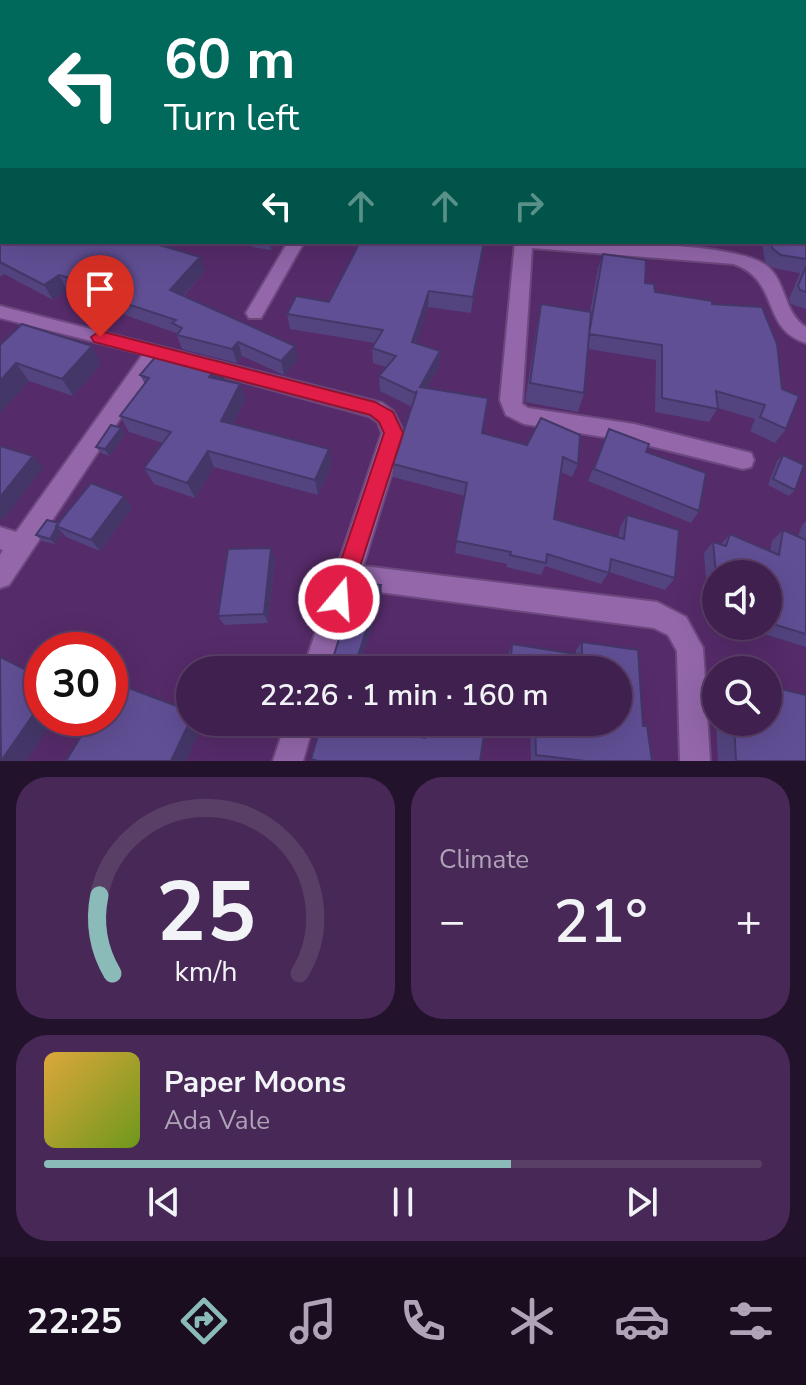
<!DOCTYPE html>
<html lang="en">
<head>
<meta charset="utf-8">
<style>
  :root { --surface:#40204f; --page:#472856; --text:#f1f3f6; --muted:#aea3b7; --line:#593e66; --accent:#8bbbb9 }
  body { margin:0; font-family:"Nunito Sans",sans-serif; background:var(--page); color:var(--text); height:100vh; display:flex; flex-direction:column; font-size:30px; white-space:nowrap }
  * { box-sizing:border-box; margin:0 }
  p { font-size:26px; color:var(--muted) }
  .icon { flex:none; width:44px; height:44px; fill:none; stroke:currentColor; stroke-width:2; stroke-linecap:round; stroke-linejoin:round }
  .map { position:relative; height:761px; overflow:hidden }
  .details { display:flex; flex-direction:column; gap:16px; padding:16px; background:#23122b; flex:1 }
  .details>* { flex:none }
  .top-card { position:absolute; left:0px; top:0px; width:806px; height:244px; box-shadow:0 8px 32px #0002,0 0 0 2px var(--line); background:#00695c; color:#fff; overflow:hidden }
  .buttons { position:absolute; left:702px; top:560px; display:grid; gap:16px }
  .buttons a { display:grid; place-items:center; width:80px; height:80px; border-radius:50%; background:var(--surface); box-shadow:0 8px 32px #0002,0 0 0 2px var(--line); font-size:40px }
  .speed { position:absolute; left:24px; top:632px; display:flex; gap:16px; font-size:40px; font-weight:700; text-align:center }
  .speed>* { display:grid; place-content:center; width:104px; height:104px; border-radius:50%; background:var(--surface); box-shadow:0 8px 32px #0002,0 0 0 2px var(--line); line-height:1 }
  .speed .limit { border:12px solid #d22; background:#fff; color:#111 }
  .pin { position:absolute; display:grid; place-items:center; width:68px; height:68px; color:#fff; margin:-82px -34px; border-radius:50% 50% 50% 0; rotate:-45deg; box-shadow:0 0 8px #0007 }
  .pin .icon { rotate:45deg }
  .me { position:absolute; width:88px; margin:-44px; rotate:18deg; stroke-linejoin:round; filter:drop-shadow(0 0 6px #0008) }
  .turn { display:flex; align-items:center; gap:28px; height:168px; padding:0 32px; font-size:36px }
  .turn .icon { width:104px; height:104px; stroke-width:2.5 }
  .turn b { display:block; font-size:56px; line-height:68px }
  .lanes { display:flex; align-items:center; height:76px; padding:0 32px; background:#0003; justify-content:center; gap:40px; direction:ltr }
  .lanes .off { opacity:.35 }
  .big { font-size:60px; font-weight:600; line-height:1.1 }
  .details .tile { flex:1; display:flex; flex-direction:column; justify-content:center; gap:12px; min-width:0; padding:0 28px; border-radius:32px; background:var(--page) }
  .details .dial { align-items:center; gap:0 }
  .dial svg { height:208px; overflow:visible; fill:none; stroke:var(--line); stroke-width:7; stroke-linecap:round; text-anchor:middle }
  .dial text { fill:var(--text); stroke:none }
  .song { display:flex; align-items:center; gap:24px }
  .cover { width:96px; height:96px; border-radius:12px; background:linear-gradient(135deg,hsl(40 70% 55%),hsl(80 70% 35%)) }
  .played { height:8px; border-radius:4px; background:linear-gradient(90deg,var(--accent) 65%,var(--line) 65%) }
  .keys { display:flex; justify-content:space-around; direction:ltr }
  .heat { display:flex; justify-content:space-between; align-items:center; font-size:44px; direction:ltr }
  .details .tiles { flex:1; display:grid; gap:16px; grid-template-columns:1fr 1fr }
  .tile:last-child { grid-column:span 2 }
  .trip { position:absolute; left:176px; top:656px; width:456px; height:80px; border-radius:40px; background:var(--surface); box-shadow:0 8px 32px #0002,0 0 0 2px var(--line); font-weight:600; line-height:80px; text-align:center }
  .tab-bar { display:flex; height:128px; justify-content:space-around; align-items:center; background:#1a0d20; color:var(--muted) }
  .tab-bar .icon { width:56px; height:56px }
  .tab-bar .current { color:var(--accent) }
  .tab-bar b { font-size:36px; color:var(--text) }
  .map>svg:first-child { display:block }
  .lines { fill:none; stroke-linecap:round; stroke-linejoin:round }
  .street-casing { stroke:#6d487e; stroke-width:4 }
  .street { fill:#9367aa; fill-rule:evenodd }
  .wall { fill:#534480 }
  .shaded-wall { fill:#443768 }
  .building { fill:#614f95; stroke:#443768; stroke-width:2 }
  .route { fill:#e11d48; stroke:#92132f; stroke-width:2 }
</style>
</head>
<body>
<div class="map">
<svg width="806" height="761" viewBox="0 0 806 761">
  <rect width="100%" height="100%" fill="#552b69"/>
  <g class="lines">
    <defs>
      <path id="street" d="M0,25H2V33H0Z
        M804,119H806V128H804Z
        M0,137H2V146H0Z
        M288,242H304L261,318H249L246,313Z
        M515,242C564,242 733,239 767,266C787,282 783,313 806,327V343C760,329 781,281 734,264L532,248L522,404L528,408L634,424L743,451L751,453L754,460L751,467L743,469L634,442L524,424L506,415L500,400Z
        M0,306L382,403L393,411L404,433L363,566L657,602L686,617L703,648L710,761H680L677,651L668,635L654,628L356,589L331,670H303L382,433L378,422L369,416L160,359L9,585L0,588V555L3,550L0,549V527L16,532L143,354L0,318Z
        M286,722H314L303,761H273Z"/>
    </defs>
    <use href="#street" class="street-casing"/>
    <use href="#street" class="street"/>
  </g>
  <path class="wall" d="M804,26H806V117L804,116Z
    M806,161V309L791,304L789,299L800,273L773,268L765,262L762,242H804Z
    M0,189L172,249L205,271L184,296L298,360L284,375L242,356L237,363L182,349L176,333L125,315L120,304L67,290L53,300L4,274L0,277Z
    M251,242H276L271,250L252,247Z
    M485,242L471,313L428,307L416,343L440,351L439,366L427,388L482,433L527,445L541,418L578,464L572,477L561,472L554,519L618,538L620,527L627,515L675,578L665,590L609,572L601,584L545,566L541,575L506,567L507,564L455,553L465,496L393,477V464L412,407L380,391L379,376L386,367L373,363L372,348L375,343L290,329L287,314L329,302Z
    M603,254L645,283L655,292L712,304L786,429L775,443L750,431L755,419L718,408L709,422L655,412L656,360L588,349L584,393L578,412L525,402L537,325L541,304L590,312L598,268Z
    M0,345L101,364L73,396L29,381L0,413Z
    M219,363L224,381L240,384L245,400L233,424L332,464L318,495L214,467L195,498L154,484L144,468L163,443L129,432L120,416L145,384L140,375Z
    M609,429L646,452L699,511L691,523L588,481Z
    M125,434L109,456L101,453L96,447Z
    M783,455L795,490L789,496L768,485L777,461Z
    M132,508L100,551L66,537L62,532L55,544L42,541L36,535L59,523Z
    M806,521V647L764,634V626H768V574H716V606L708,604L704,553L713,542L721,544L730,534L770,551L772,541L783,530L798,536L802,525Z
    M275,558L268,623L224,625L218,616Z
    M382,595L358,670L334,669L332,661Z
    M582,642L638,650L643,726H647L652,761L531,760L530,722H618V670H507L509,652L512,644L576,654V650Z
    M716,722H768L806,761H718Z"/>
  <path class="shaded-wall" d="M161,242H176L164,260L159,245Z
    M269,242H276L271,250Z
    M484,242H485L471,313L473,297Z
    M200,257L205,271L176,304L170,290Z
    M59,275L67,290L53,300L44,285Z
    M429,291L428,307L412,357V342Z
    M238,342L242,356L237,363L232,349Z
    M92,346L101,364L73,396L62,379Z
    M295,346L298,360L284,375L281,361Z
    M440,351L439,366L420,402V387Z
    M16,363L29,381L0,413V381Z
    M219,363L225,380L215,394L209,377Z
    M240,384L245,400L227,437L221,421Z
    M121,428L125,434L109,456L105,449Z
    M329,449L332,464L318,495L315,480Z
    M208,451L214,467L195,498L187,483Z
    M33,456L43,468L3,520L0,517V497Z
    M124,496L132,508L100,551L91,540Z
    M57,527L62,532L55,544L50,539Z
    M271,548L275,558L268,623L264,614Z
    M381,585L382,595L358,670H355Z
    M42,702V718H55L26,761H1Z
    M190,722H204L186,761H171Z"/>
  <path class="building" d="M0,0H806V2L804,4V2H2Z
    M804,26H806V103L804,105Z
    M2,74V122H0V75Z
    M804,161H806V259L781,255L772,248L771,242H804Z
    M0,189L2,190V242H161L159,245L200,257L170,290L295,346L281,361L238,342L232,349L177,335L182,328L172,323L176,320L118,301L125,293L59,275L44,285L0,262Z
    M360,242H484L473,297L429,291L412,342L440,351L420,387L488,398L482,433L527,445L541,418L580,435L578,464L563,457L554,519L624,539L627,515L679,530L675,578L611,559L609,573L547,554L546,563L510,555L511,552L456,541L467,483L393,464L417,391L415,393L379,376L396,356L372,348L383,330L287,314L296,296L329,302Z
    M603,254L646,260L645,283L654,284L655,292L712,301V304L762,307L777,344L782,389L799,396L786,429L760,417L765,405L716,391L718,409L662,398V345L589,334Z
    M806,266V292L800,290L798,286Z
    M541,304L591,312L584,393L530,383Z
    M22,324L92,346L62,379L16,363L0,381V345Z
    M163,348L219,363L209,377L240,384L221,421L329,449L315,480L208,451L187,483L144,468L171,432L120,416L149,378L140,375Z
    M111,425L121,428L105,449L96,447Z
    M609,429L649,444L646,452L706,473L699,511L594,469Z
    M0,446L33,456L0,497Z
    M783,455L804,465L795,490L773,479Z
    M91,483L124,496L91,540L56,526Z
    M47,520L59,523L50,539L36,535Z
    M783,530L806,540V634L776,625L775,606L768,604V574H716L713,542L726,546L730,534L779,555Z
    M271,548L264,614L218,616L228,549Z
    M357,582L381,585L354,668L332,661Z
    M582,642L638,650L643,726H647L652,761H585L536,755L535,722H618V670H510L512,644L582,655Z
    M0,657L42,678V702L1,761Z
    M110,681L190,711V721L171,761H66L92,718H110Z
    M768,686L806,695V761H736L734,722H768Z
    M322,722H364L425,738L428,722H486L480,761H318L311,759Z"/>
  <path class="route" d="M100,331L375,402L393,412L403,433L347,607L339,611L331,607L328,599L384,433L379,422L370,415L94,342L91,337Z"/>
</svg>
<div class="buttons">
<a><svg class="icon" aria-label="sound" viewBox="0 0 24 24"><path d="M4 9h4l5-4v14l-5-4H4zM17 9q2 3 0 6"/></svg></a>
<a><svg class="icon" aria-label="search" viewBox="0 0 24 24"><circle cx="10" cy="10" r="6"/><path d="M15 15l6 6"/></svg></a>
</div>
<div class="speed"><div class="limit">30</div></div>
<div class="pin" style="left:100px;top:337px;background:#d93025"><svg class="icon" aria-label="arrive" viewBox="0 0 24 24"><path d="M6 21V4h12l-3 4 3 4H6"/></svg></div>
<svg class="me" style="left:339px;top:599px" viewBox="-20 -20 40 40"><circle r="17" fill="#e11d48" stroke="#fff" stroke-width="3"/><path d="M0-11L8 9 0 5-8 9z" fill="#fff"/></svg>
<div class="trip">22:26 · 1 min · 160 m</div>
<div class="top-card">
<div class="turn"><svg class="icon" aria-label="left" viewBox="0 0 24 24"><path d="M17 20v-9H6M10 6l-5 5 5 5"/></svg><div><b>60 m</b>Turn left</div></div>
<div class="lanes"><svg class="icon" aria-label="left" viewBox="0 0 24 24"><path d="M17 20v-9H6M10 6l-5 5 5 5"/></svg><svg class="icon off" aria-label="ahead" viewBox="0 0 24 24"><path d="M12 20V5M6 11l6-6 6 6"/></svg><svg class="icon off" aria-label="ahead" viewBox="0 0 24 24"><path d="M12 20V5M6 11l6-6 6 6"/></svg><svg class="icon off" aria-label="right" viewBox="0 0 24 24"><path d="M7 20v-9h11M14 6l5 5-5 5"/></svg></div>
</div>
</div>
<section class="details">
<div class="tiles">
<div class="tile dial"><svg viewBox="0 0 100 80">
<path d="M14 69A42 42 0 1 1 86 69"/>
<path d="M14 69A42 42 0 0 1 9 39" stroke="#8bbbb9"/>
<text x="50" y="56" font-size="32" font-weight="700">25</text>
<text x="50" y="72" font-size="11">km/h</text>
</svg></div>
<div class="tile"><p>Climate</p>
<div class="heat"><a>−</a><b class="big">21°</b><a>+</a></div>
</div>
<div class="tile">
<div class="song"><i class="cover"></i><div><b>Paper Moons</b><p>Ada Vale</p></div></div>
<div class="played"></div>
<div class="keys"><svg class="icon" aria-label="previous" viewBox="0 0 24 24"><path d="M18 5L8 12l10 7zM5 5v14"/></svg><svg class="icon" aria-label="pause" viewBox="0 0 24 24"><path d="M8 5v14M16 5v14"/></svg><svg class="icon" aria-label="next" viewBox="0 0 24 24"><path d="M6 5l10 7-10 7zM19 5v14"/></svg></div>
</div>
</div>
</section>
<nav class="tab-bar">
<b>22:25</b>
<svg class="icon current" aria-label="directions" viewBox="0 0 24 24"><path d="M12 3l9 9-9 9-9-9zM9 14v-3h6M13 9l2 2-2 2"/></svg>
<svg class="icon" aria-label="music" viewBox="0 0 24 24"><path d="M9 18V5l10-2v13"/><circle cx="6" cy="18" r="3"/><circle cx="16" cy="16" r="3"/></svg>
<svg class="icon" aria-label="phone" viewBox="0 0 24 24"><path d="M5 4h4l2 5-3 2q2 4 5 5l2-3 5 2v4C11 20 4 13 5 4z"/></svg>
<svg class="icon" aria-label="climate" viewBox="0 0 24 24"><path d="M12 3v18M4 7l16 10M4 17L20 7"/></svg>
<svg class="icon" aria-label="car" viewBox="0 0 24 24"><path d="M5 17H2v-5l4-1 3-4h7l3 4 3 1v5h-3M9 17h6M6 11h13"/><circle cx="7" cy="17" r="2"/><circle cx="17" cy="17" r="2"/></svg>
<svg class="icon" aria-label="filters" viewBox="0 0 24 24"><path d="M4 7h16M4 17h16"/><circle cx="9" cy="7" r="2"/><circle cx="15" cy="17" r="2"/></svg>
</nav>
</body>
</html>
